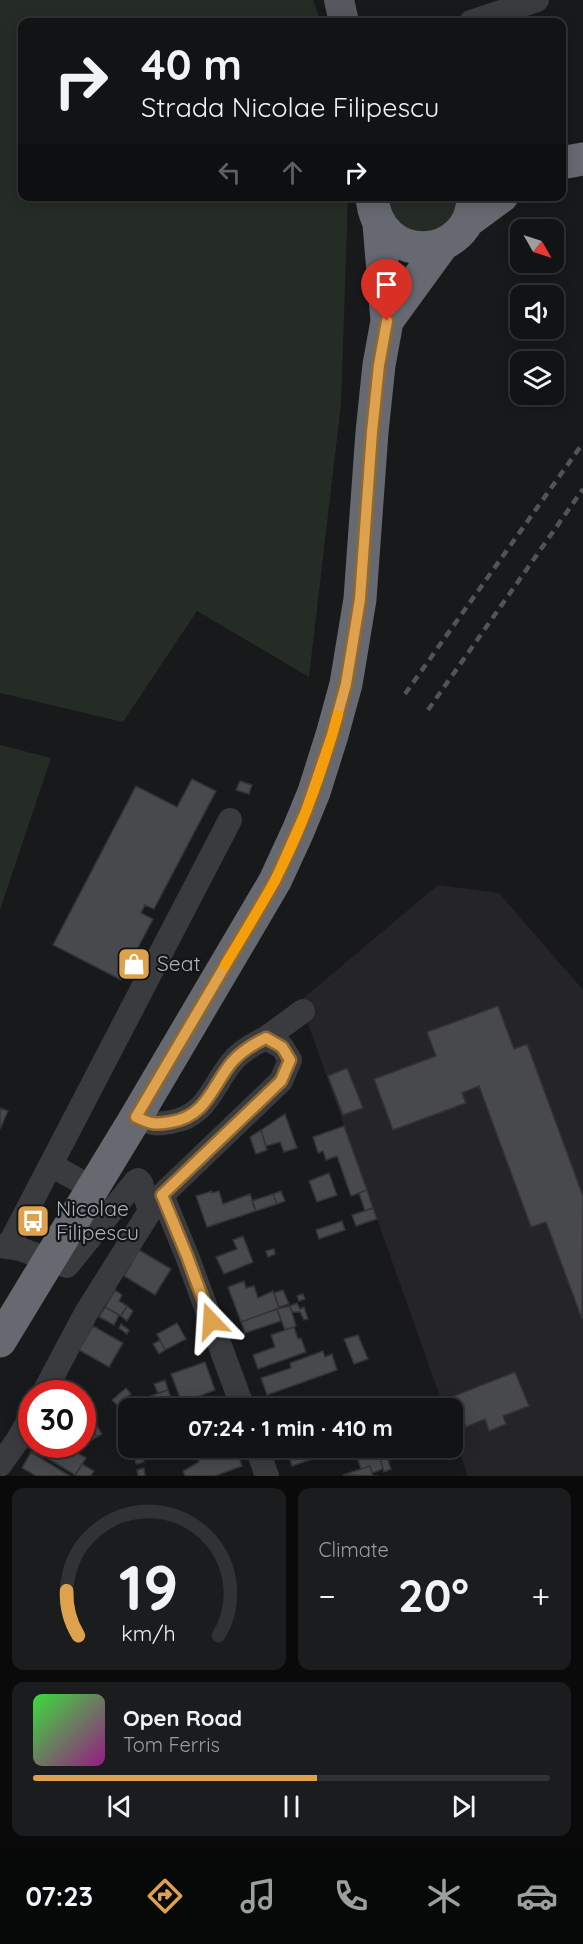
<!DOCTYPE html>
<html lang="en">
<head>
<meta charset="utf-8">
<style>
  :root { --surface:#121314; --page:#1b1c1d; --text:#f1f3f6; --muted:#9c9ea0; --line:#313234; --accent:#dea14d }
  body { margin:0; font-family:Quicksand,sans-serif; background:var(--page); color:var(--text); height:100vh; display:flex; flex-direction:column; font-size:22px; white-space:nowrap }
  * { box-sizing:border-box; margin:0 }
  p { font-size:20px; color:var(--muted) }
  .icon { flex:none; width:33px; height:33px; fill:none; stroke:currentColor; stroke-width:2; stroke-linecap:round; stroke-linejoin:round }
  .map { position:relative; height:1476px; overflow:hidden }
  .panel { display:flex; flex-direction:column; gap:12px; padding:12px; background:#0a0a0b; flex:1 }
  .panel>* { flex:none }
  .banner { position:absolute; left:18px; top:18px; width:548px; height:183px; border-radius:12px; box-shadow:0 3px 15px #0003,0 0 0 2px var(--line); background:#121314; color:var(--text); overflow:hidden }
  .needle { width:39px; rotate:129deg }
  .fabs { position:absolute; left:510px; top:219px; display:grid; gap:12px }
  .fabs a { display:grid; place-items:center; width:54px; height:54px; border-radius:12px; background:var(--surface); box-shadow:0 3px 15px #0003,0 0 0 2px var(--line); font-size:30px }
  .speed { position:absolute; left:18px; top:1380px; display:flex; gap:12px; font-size:30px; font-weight:700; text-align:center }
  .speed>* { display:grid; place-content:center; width:78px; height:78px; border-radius:50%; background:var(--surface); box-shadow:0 3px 15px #0003,0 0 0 2px var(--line); line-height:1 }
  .speed .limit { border:9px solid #d22; background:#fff; color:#111 }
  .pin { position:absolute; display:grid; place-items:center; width:51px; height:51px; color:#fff; margin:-62px -26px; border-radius:50% 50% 50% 0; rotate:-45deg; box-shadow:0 0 6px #0007 }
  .pin .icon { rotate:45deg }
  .me { position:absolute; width:66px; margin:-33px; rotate:340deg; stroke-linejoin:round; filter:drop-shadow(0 0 4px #0008) }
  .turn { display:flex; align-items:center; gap:21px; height:126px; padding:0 24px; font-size:27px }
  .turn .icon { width:78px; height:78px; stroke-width:2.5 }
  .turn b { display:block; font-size:42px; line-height:51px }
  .lanes { display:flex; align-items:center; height:57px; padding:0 24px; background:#0003; justify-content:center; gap:30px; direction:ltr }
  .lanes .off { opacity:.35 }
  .big { font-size:45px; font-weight:700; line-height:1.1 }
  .panel .tile { flex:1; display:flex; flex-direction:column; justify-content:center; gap:9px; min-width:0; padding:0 21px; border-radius:12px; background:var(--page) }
  .panel .dial { align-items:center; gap:0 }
  .dial svg { height:156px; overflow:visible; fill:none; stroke:var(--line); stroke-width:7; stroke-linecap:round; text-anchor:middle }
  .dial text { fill:var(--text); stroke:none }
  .song { display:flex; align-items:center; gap:18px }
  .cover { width:72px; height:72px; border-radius:9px; background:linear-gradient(135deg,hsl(120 70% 55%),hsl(310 70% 35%)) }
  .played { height:6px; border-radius:3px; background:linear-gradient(90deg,var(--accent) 55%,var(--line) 55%) }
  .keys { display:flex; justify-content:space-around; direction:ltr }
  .heat { display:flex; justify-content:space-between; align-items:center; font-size:33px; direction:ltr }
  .panel .tiles { flex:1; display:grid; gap:12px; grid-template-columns:1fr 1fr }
  .tile:last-child { grid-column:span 2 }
  .trip { position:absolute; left:118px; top:1398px; width:345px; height:60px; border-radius:12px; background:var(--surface); box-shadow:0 3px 15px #0003,0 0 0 2px var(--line); font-weight:700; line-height:60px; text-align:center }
  .dock { display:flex; height:96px; justify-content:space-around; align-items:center; background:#070808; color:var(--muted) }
  .dock .icon { width:42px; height:42px }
  .dock .on { color:var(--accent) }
  .dock b { font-size:27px; color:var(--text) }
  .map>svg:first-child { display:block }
  .built { fill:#252527 }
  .green { fill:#252c25 }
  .building { fill:#48494c; stroke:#333336; stroke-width:1.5 }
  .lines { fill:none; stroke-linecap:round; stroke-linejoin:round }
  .minor { stroke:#3a3b3f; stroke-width:24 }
  .major { stroke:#56585d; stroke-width:30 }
  .highway { stroke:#66696f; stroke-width:33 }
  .rail { stroke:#515358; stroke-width:4.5; stroke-dasharray:8 6; stroke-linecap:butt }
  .route-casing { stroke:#906932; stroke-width:15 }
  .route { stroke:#dea14d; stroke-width:10 }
  .slow { stroke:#f59e0b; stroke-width:10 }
  .labels { text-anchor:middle; stroke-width:4.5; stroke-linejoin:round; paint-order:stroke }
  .poi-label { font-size:21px; fill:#acb1b8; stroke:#131415; text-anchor:start }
</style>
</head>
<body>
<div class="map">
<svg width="583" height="1476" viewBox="0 0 583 1476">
  <rect width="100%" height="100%" fill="#18191a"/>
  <path class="built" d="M438,885L499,893L583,990V1476H468L453,1433V1408H444L300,1001Z"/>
  <path class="green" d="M0,0H313L321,22H22V196L348,197L341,404L309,677L197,611L123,722L0,693Z
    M384,197H462L441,232H404Z
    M0,745L51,758L0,910Z"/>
  <path class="building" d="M192,779L216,791L154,909L145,905L141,913L153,919L121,980L53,945L136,786L177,807Z
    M240,781L252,785L249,794L236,790Z
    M498,1006L514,1049L527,1044L583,1196L582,1319L546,1222L531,1227L479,1086L462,1093L466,1103L393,1130L374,1079L436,1056L427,1032Z
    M347,1068L363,1108L343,1115L328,1076Z
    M0,1108L8,1111L0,1129Z
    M285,1114L297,1148L284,1152L280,1142L266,1146L261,1130Z
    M344,1126L367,1190L351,1196L337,1156L326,1160L323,1151L318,1153L313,1137Z
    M261,1130L267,1150L256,1154L250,1137Z
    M329,1173L337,1195L317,1202L309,1181Z
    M367,1190L373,1208L365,1211L359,1193Z
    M212,1191V1193L219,1191L223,1204L250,1194L256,1211L207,1227L196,1196Z
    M281,1191L285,1201L277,1204L273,1194Z
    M273,1194L277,1204L256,1211L252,1201Z
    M373,1208L377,1219L356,1226L352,1215Z
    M342,1221L345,1230L319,1239L316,1230Z
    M243,1236L253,1262L224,1274L216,1257L237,1249L233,1240Z
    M274,1249L275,1254L268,1257L266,1251Z
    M139,1250L171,1269L155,1295L124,1276Z
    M244,1281L246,1288L254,1286L258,1298L273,1291L279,1308L241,1322L228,1287Z
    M115,1290L122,1295L119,1301L127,1306L121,1316L105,1307Z
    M283,1290L289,1304L279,1307L274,1293Z
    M303,1294L305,1299L299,1301L297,1296Z
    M297,1303L300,1309L304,1307L308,1319L304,1320L300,1312H292L290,1306Z
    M127,1306L133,1311L127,1321L121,1316Z
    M290,1306L296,1326L285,1330L277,1309Z
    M105,1307L119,1315L114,1325L99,1317Z
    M277,1309L281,1321L245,1333L241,1322Z
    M177,1323L186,1339L165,1350L157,1334Z
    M121,1324L129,1330L127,1334L119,1328Z
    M93,1326L123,1343L109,1367L79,1350Z
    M294,1327L298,1339L301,1338L306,1352L258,1369L253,1355L275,1347L271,1335Z
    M358,1335L368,1359L354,1364L344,1339Z
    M160,1340L165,1350L159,1354L153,1344Z
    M323,1351L325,1357L332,1354L337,1370L267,1395L261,1378L291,1368L290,1363Z
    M205,1362L215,1390L182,1403L171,1374Z
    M515,1372L529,1406L503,1416L506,1424L489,1431L485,1419L466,1427L454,1396Z
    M165,1380L168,1390L158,1393L154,1384Z
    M126,1388L131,1394L118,1406L112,1400Z
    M168,1390L174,1406L166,1408H149L145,1398Z
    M218,1397L222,1408H186Z
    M145,1398L149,1408H133L131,1403Z
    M289,1401L292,1407L301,1404L302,1408H272L271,1407Z
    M82,1413L97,1437L83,1445L82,1444Z
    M89,1413L102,1434L97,1437L84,1416Z
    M32,1438V1444H63L86,1458L75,1475L27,1446Z
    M133,1448H139L144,1462L136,1464Z
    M296,1448H344L292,1466L287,1451Z
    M344,1448H349L351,1454L340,1458L337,1450Z
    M354,1448H377L383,1469L372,1473L370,1466L361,1469Z
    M377,1448H384L391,1469L384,1472Z
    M236,1449L242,1466L215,1476H185L183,1471L199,1462L197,1457L210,1452L212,1458Z
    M31,1452L70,1476H36L22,1468Z
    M82,1464L94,1471L91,1476H75Z
    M370,1466L373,1476H378L343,1475Z
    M144,1468L145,1476H138L137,1470Z"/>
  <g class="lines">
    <path class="minor" d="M471,22L537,0
      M266,1038L303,1011
      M51,1165L92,1188
      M162,1195L187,1256L243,1408
      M0,1246L20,1249L67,1266L135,1182L138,1180L141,1183L150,1211
      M8,1247L230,820
      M43,1394L86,1313L150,1211L162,1195L281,1081L290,1060L282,1047L266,1038C253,1044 241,1051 232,1062C212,1086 207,1116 171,1122C155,1125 151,1124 136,1117
      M257,1448L267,1476
      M0,1465L17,1441L32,1415"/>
    <path class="major" d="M339,0L344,22"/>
    <path class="highway" d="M561,163L583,159
      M372,196C377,268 473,262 473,196
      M468,221L502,196
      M387,321L443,244
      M0,1341L136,1117L275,881L298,831L314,792L332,735L346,684L360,599L372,432L379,365L387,321L379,224"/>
    <path class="rail" d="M405,694L583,443
      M428,710L583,489"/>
  </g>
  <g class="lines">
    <defs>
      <path id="route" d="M211,1321L187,1256L162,1195L281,1081L290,1060L282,1047L266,1038C253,1044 242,1051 232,1062C212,1086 207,1116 171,1122C155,1125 151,1124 136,1117L275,881L306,811L332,735L346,684L360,599L372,432L379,365L387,321"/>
    </defs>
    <use href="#route" class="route-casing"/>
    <use href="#route" class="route"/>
    <path class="slow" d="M225,965C242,937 259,910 274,882C302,830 322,772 338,715"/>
  </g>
  <defs>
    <symbol id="shop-square" viewBox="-11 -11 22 22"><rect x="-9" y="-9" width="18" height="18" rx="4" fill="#dea14d" stroke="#131415"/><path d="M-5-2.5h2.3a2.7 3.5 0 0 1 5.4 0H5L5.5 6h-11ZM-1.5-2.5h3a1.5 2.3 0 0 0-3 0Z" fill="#fff"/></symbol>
    <symbol id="bus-square" viewBox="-11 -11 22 22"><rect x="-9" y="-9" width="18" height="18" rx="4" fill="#dea14d" stroke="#131415"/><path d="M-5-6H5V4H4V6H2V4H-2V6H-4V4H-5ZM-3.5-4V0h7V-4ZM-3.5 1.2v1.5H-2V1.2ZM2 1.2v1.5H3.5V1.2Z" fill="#fff"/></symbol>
  </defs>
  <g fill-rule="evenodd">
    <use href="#shop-square" x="115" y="945" width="38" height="38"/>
    <use href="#bus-square" x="14" y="1202" width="38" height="38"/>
  </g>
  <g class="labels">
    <g class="poi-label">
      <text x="157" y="971">Seat</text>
      <text x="56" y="1216">Nicolae<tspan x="56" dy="24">Filipescu</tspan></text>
    </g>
  </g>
</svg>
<div class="fabs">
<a><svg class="needle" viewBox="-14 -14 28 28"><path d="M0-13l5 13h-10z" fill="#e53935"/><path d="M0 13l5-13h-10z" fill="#9c9ea0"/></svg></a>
<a><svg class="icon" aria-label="sound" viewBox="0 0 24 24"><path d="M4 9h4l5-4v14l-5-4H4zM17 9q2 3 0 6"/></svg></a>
<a><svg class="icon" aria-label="layers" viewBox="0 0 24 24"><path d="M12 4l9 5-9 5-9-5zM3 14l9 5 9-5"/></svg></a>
</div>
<div class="speed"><div class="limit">30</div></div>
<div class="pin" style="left:387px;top:321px;background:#d93025"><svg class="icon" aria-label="arrive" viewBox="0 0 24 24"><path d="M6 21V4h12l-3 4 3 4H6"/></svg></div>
<svg class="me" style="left:211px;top:1321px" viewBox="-20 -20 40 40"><path d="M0-17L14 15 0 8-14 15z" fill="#dea14d" stroke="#fff" stroke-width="4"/></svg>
<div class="trip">07:24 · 1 min · 410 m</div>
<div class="banner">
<div class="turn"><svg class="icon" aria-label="right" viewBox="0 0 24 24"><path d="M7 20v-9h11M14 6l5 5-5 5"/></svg><div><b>40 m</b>Strada Nicolae Filipescu</div></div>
<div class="lanes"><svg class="icon off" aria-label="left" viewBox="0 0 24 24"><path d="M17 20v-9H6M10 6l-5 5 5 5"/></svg><svg class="icon off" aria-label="ahead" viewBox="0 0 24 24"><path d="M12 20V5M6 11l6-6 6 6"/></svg><svg class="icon" aria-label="right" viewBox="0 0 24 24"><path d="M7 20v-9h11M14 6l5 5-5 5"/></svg></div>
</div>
</div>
<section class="panel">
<div class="tiles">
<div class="tile dial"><svg viewBox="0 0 100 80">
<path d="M14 69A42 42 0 1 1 86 69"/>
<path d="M14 69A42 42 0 0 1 8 46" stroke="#dea14d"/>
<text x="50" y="56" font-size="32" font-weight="700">19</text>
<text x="50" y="72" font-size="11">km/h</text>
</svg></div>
<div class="tile"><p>Climate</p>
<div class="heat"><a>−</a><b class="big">20°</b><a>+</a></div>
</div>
<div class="tile">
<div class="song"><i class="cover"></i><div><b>Open Road</b><p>Tom Ferris</p></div></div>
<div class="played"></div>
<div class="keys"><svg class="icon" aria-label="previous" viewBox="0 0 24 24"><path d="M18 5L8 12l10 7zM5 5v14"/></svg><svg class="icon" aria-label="pause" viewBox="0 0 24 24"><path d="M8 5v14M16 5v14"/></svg><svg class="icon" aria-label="next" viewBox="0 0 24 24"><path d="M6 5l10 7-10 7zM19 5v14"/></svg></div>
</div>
</div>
</section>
<nav class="dock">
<b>07:23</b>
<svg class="icon on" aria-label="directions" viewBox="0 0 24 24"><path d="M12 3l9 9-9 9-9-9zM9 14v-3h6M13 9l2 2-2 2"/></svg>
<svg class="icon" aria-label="music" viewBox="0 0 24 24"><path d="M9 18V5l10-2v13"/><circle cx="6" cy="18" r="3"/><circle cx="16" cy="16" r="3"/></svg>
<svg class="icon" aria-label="phone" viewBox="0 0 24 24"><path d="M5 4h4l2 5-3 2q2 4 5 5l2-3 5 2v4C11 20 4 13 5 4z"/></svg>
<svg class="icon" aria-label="climate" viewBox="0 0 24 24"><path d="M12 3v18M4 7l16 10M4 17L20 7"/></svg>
<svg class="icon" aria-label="car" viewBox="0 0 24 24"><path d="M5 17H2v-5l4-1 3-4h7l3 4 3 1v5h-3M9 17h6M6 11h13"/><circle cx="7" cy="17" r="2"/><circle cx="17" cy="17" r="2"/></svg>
</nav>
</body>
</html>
